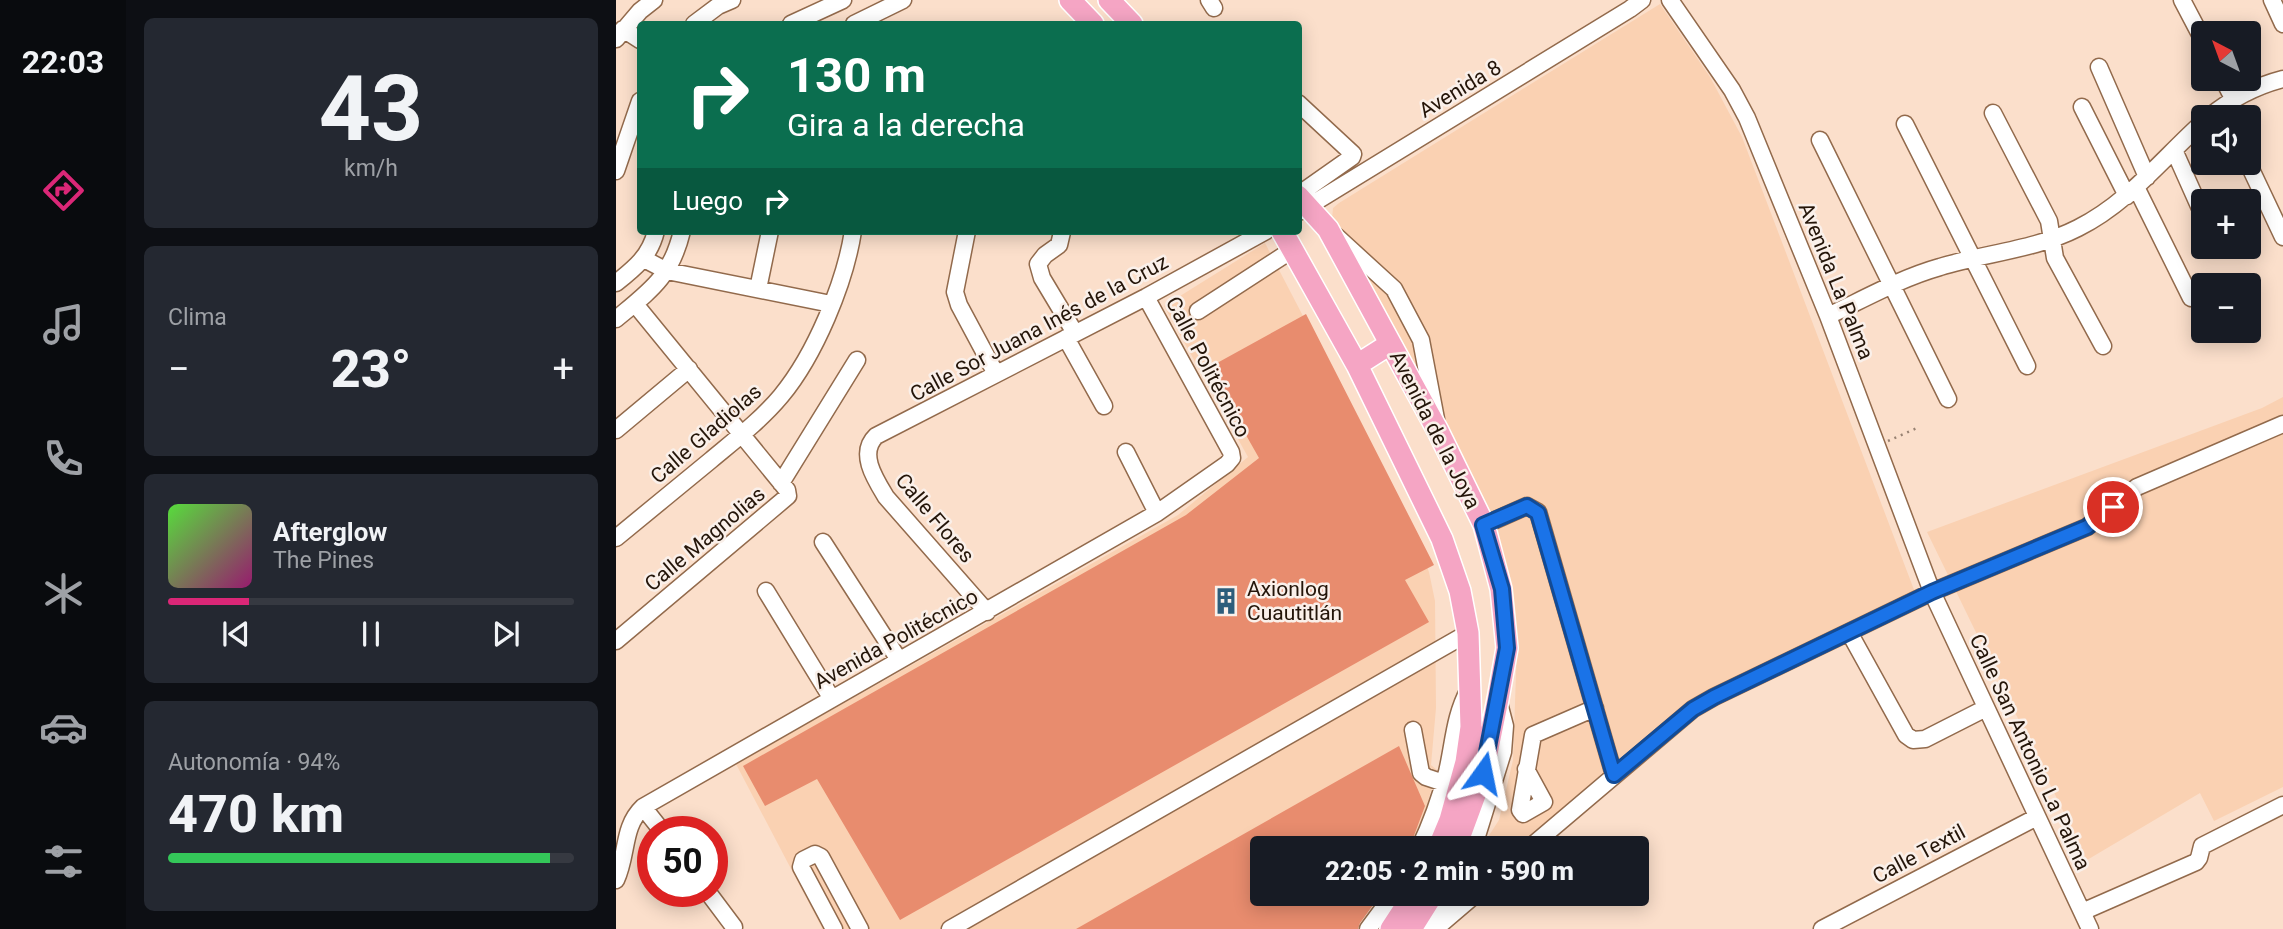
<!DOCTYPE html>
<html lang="es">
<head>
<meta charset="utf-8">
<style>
  :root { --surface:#171b24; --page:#242831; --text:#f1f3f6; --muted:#9ea1a6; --line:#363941; --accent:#db2777 }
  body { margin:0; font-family:Roboto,sans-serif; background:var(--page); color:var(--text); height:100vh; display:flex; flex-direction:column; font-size:26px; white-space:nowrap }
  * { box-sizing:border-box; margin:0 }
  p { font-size:23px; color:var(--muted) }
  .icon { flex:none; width:38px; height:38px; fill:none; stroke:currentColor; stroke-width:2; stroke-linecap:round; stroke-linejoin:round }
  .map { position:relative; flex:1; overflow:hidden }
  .details { display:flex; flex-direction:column; gap:18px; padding:18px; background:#0d0f14; width:490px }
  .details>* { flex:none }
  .hud { position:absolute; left:21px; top:21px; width:665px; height:214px; border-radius:7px; box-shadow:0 4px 18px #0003; background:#0b6e4f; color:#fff; overflow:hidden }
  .needle { width:46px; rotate:319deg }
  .tools { position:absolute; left:1575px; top:21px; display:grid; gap:14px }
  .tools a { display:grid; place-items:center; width:70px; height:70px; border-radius:7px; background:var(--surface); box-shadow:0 4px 18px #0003; font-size:35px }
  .speed { position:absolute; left:21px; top:816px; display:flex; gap:14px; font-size:35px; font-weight:700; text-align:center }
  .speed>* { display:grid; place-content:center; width:91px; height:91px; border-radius:50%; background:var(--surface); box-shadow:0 4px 18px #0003; line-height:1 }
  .speed .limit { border:10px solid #d22; background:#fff; color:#111 }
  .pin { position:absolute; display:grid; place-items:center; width:60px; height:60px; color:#fff; margin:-30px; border:4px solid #fff; border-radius:50%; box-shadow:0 2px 7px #0007 }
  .me { position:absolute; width:77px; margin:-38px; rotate:12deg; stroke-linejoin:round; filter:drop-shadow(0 0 5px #0008) }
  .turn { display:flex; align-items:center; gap:24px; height:147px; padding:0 35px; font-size:32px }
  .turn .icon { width:91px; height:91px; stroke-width:2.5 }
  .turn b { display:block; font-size:49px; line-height:60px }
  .then { display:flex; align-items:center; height:66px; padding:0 35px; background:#0003; gap:14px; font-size:26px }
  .big { font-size:52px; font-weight:800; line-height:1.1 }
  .details .card { flex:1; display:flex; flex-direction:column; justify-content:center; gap:10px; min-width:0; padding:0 24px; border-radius:10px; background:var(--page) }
  .details .dial { align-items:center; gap:0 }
  .dial b { font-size:91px; line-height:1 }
  .song { display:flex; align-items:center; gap:21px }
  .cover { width:84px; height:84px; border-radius:10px; background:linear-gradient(135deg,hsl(110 70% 55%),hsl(320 70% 35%)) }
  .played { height:7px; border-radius:4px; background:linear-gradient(90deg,var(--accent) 20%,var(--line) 20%) }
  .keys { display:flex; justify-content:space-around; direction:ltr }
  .heat { display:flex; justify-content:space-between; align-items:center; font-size:38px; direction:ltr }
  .charge { height:10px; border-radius:5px; background:linear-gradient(90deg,#34c759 94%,var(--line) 0) }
  .trip { position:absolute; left:634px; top:836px; width:399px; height:70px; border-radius:7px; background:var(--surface); box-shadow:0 4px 18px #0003; font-weight:800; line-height:70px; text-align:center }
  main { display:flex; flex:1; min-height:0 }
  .dock { display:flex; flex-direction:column; width:126px; justify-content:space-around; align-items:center; background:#090b0e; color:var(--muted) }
  .dock .icon { width:49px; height:49px }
  .dock .on { color:var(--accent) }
  .dock b { font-size:32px; color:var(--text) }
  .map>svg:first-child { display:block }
  .built { fill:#fad1b2 }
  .building { fill:#e88c6e }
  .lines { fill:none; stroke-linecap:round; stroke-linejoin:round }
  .minor-casing { stroke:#926a4c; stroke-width:19 }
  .major-casing { stroke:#fff; stroke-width:24 }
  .path { stroke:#988272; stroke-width:2.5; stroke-dasharray:2 5; stroke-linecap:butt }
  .minor { stroke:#fff; stroke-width:16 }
  .major { stroke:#f5a5c4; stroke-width:21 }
  .route-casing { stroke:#114b97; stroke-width:18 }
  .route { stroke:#1a73e8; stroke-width:12 }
  .labels { text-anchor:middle; stroke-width:5; stroke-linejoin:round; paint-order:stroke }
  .street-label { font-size:21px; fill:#241509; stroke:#faf0ea }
  .poi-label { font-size:21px; fill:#241509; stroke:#faf0ea; text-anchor:start }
</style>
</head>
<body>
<main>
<nav class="dock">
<b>22:03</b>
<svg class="icon on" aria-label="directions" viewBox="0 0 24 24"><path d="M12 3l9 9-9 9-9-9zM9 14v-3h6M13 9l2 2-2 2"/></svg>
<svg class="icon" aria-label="music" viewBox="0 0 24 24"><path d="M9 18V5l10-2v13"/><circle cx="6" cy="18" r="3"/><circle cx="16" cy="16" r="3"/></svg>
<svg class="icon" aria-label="phone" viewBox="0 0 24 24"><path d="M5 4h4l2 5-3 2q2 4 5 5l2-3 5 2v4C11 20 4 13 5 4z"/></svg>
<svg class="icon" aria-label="climate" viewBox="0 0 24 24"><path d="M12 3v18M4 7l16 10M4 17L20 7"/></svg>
<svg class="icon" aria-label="car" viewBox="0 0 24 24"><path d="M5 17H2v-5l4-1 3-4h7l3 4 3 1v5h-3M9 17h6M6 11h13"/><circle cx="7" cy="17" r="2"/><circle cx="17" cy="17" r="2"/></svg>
<svg class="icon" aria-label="filters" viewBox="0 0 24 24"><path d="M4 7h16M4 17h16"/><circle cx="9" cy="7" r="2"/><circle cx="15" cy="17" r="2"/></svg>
</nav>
<section class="details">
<div class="card dial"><b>43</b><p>km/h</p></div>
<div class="card"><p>Clima</p>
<div class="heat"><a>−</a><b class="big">23°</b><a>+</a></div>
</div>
<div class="card">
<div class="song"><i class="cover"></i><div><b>Afterglow</b><p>The Pines</p></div></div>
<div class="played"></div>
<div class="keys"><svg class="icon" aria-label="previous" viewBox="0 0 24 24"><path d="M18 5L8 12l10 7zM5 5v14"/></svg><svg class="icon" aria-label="pause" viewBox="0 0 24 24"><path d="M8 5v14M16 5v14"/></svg><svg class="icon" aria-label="next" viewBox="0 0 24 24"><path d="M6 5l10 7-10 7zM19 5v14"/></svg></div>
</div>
<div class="card"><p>Autonomía · 94%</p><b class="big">470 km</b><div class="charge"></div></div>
</section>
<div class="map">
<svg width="1667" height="929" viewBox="0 0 1667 929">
  <rect width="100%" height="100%" fill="#fbdfcb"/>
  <path class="built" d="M1044,4L1094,77L1126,137L1300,595L1083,701L902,849H875L872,845V837L883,820L897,760L901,645L882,529L766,307L716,219L717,208L723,203Z
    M649,243L789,512L813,572L819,601L820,708L815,765L821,770L803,832L794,849H646V894H767L736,929H205L206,928L120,764L562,515L632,457L548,306Z
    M1667,397V787L1598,821L1584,793L1471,860L1311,532L1646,408Z"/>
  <path class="building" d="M690,314L818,565L789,580L813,622L284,920L201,779L149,806L127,766L570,515L643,458L592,368Z
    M783,746L809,806L793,849H646V894H765L744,923L742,929H460Z"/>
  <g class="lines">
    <defs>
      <path id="minor" d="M593,0L598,8
        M1054,0L1116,90L1131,118L1212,316L1316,592L1474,929
        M1566,0L1587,40
        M1656,0L1667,24
        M78,24L102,6L116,0
        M175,24L227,0
        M238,24L287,0
        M7,29L24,40
        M0,39L24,11L38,0
        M1483,67L1531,177
        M1607,79L1618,100
        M682,103L737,154L736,157L682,195
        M1466,107L1511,196
        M1377,113L1433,221L1439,258L1487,346
        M1593,117C1615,99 1640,86 1667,79
        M1289,124L1411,366
        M1204,140L1332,399
        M1558,150L1587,215
        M1632,163L1667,237
        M0,171L24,101
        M1520,187L1575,298
        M683,212L1014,9L1026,0
        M351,231L339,292L343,305L380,374
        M446,232L443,245L429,255L422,264L426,278L459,333
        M720,236L778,289L805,340L820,419
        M28,259L51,271L215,304
        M0,283C19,268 34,256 40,231
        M142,289L154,231
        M582,311L676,250
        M1212,316C1248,299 1285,278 1324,267C1369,253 1419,250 1462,228C1512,203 1546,159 1587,122
        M0,319C35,290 55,277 66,231
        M450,338L488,406
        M0,430L73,369
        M510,452L541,513
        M165,483L241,360
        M868,525L911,506L922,512L998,775
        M0,538C32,512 63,486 95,460C119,440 145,420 165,396C199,355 229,283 237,231
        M207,542L283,660
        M150,591L216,699
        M371,612L270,497C259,479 242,453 260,436L530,297L650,231
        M1233,632L1290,735L1297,740L1309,739L1370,708
        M0,641L172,496L171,490L19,304
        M797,730L805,773L810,777L828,783
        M910,769L928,802L907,814L904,810L917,735L979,708
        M27,807L46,831
        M803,849C815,824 824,799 831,772C838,742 838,717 853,689
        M857,849L887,752L889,726L883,703
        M912,849L1077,709L1098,697L1316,592L1471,527L1521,487L1667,424
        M0,880C12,854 6,827 27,807L541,513L611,464L616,458L615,452L530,297
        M91,891L118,927
        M1466,912L1580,862L1583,858L1586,846L1667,805
        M815,927L835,894
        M218,929L185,867L187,860L199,854L205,857L244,929
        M334,929L852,633
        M752,929L778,894
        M819,929L860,894
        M1206,929L1421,817"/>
      <path id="major" d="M454,0L477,24
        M493,0L516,24
        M682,196L712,229L822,431L868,525L885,589L891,648L882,699L867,773L839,849
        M666,231L741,365L826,539L844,591L852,633L855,727L850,762L834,820L822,849
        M741,365L774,344
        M775,929L798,894
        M795,929L817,894"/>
    </defs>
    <use href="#minor" class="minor-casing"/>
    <use href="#major" class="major-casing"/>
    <path class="path" d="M1272,441L1301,428"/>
    <use href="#minor" class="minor"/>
    <use href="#major" class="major"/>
  </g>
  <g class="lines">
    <defs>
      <path id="route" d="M867,773L891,648L886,589L867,525L911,506L922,513L998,775L1077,709L1098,697L1316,592L1471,527L1497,507"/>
    </defs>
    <use href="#route" class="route-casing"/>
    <use href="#route" class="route"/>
  </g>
  <defs>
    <symbol id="building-bare" viewBox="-9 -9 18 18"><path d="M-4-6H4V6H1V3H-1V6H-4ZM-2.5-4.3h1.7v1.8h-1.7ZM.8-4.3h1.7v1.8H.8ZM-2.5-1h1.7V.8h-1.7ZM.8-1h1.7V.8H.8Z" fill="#2d5d7b" stroke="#faf0ea" stroke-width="2.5" paint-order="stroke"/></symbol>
  </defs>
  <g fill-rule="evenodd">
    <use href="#building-bare" x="591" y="582" width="38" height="38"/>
  </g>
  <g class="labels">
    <g class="street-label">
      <text transform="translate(844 89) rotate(-31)" y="7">Avenida 8</text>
      <text transform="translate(1220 281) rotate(68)" y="7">Avenida La Palma</text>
      <text transform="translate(423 328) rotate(-28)" y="7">Calle Sor Juana Inés de la Cruz</text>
      <text transform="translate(592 367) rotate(62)" y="7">Calle Politécnico</text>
      <text transform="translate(819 430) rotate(63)" y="7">Avenida de la Joya</text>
      <text transform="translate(90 434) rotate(-41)" y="7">Calle Gladiolas</text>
      <text transform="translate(319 518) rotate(50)" y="7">Calle Flores</text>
      <text transform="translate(89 539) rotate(-40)" y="7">Calle Magnolias</text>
      <text transform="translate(280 639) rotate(-29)" y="7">Avenida Politécnico</text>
      <text transform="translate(1414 752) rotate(65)" y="7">Calle San Antonio La Palma</text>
      <text transform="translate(1303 854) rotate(-28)" y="7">Calle Textil</text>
    </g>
    <g class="poi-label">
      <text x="631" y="596">Axionlog<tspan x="631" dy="24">Cuautitlán</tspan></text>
    </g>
  </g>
</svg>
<div class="tools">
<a><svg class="needle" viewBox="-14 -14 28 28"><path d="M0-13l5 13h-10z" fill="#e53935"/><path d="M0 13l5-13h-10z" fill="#9ea1a6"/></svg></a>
<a><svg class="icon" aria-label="sound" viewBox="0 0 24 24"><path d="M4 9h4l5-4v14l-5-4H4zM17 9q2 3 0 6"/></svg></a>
<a>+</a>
<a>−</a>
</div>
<div class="speed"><div class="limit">50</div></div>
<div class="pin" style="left:1497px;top:507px;background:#d93025"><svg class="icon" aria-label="arrive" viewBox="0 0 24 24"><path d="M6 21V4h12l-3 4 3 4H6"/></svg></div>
<svg class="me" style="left:867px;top:773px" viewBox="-20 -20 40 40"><path d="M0-17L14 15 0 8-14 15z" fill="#1a73e8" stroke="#fff" stroke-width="4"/></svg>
<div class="trip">22:05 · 2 min · 590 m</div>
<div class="hud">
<div class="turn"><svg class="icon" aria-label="right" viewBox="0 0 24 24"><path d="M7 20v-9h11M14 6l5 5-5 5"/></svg><div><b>130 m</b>Gira a la derecha</div></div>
<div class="then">Luego<svg class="icon" aria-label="right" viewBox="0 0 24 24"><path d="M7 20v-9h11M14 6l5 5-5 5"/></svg></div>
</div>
</div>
</main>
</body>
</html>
